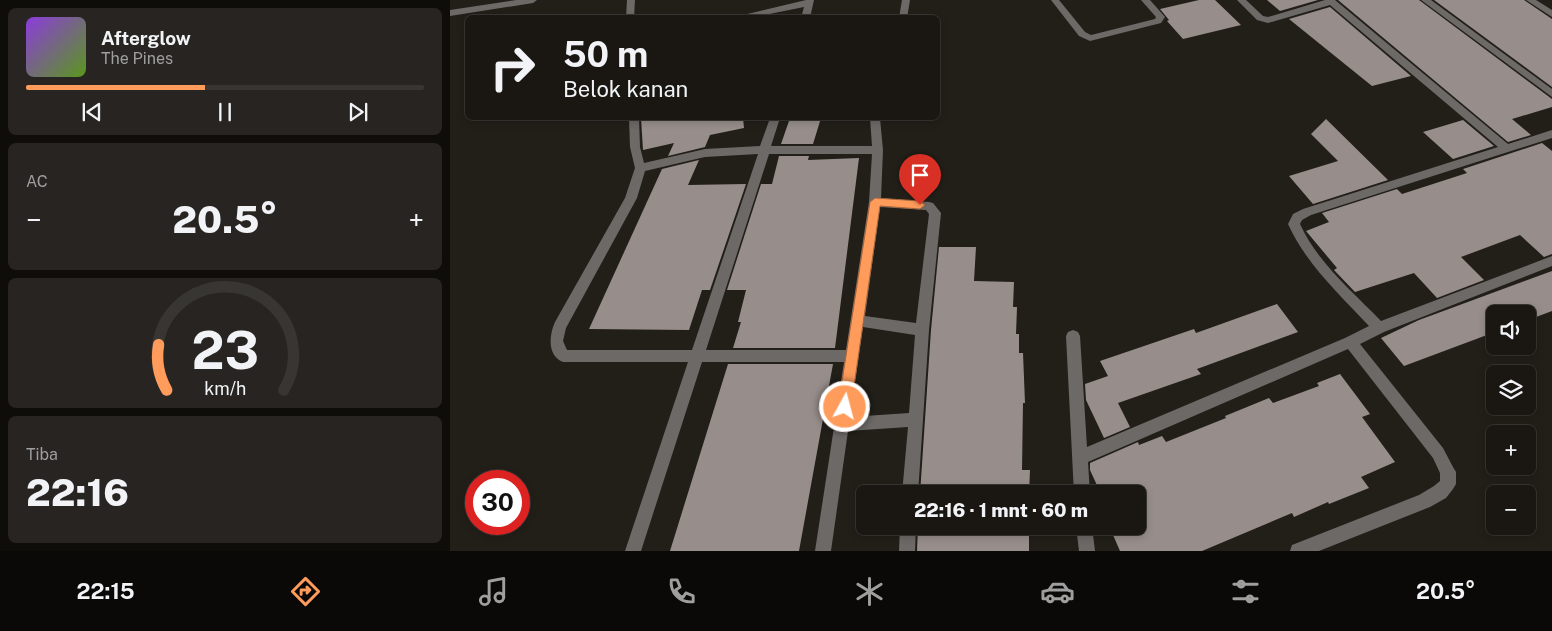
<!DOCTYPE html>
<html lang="id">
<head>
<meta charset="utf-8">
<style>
  :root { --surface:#1a1713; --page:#272421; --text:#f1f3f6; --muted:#9f9fa0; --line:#383633; --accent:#ff9b5b }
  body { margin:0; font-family:"Public Sans",sans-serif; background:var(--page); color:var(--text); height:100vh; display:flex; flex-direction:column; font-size:19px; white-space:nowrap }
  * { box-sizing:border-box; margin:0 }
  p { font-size:16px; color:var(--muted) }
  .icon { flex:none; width:28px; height:28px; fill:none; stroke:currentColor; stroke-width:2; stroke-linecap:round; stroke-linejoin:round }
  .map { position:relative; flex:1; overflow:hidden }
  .side { display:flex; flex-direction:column; gap:8px; padding:8px; background:#0e0d0a; width:450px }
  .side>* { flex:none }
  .hud { position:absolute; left:15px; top:15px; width:475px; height:105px; border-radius:8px; box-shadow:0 2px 8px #0003,0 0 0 1px var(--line); background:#1a1713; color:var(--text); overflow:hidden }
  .controls { position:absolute; left:1036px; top:305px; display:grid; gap:10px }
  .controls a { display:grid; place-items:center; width:50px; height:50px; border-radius:8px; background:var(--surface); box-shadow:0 2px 8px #0003,0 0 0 1px var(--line); font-size:25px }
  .speed { position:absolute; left:15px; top:470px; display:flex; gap:10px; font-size:25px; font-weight:700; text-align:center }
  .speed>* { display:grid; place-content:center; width:65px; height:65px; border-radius:50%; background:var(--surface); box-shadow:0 2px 8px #0003,0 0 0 1px var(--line); line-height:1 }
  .speed .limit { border:8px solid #d22; background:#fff; color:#111 }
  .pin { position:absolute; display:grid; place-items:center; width:42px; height:42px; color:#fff; margin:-51px -21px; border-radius:50% 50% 50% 0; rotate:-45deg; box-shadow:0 0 5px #0007 }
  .pin .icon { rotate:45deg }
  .me { position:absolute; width:55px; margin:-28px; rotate:7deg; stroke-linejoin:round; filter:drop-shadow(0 0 4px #0008) }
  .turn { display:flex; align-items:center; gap:18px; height:105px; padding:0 15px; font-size:22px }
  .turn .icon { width:65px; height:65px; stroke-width:2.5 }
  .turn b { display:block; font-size:35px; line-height:42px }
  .big { font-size:38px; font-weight:800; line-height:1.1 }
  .side .tile { flex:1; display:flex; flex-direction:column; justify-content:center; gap:8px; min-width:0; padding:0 18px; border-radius:8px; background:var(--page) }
  .side .dial { align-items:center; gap:0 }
  .dial svg { height:130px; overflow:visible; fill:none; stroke:var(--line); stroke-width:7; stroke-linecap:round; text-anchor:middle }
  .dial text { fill:var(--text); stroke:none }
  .song { display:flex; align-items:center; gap:15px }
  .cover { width:60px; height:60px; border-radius:8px; background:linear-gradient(135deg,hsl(270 70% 55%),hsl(90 70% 35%)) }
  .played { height:5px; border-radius:2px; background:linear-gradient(90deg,var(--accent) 45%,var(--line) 45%) }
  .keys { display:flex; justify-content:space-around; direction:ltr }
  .heat { display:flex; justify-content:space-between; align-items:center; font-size:28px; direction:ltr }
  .trip { position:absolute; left:406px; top:485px; width:290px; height:50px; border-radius:8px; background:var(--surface); box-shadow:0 2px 8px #0003,0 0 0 1px var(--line); font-weight:800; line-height:50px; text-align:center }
  .dock { display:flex; height:80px; justify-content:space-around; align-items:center; background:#0a0908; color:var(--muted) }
  .dock .icon { width:35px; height:35px }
  .dock .selected { color:var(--accent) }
  .dock b { font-size:22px; color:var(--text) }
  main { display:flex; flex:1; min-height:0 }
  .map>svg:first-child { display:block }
  .building { fill:#978e8b }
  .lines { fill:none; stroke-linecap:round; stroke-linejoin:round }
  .minor { fill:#6c6967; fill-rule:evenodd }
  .route { fill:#ff9b5b; stroke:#a6653b }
</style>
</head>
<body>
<main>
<section class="side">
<div class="tile">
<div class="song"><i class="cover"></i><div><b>Afterglow</b><p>The Pines</p></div></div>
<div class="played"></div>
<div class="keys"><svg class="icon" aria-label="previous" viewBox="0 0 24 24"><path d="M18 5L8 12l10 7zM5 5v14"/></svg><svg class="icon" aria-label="pause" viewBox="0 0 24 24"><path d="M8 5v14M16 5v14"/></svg><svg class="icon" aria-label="next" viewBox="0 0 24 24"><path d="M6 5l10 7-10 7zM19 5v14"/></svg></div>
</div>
<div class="tile"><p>AC</p>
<div class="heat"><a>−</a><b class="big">20.5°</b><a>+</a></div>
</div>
<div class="tile dial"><svg viewBox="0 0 100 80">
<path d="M14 69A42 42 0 1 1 86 69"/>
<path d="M14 69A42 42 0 0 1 9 41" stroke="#ff9b5b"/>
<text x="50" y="56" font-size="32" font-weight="700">23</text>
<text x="50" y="72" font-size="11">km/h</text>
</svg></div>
<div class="tile"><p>Tiba</p><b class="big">22:16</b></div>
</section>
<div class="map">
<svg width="1102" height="551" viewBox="0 0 1102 551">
  <rect width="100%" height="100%" fill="#221f19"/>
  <path class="building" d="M749,0H765L791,25L733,39L717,21L719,20L710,9Z
    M817,0H868L830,11Z
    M888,0H969L1102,99V107L1062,119L1081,135L1058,142Z
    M984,0H1074L1102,19V87Z
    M880,7L961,76L922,86L839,19Z
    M191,118H293L294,128L260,135L255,147L218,156L224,143L193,150Z
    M340,118H371L363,144H331Z
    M876,119L938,180L863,204L839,176L888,161L861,134Z
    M1013,120L1044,146L1003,159L973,132Z
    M1092,143L1102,151V254L1094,257L1070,235L1011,257L1034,280L987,298L964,273L905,292L884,270L887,268L856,231L879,222L872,213L947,189L952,194L1017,173L1013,169Z
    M329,156H359L358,160L409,158L385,348H283L291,322H288L296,290H277L311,184H322Z
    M249,160L238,185L296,184L260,290H252L239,330L139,329L212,169Z
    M489,247H526L524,281L564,282L563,307H567L566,334H569V353H573L575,403H573L572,470H580L579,494H470L481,330Z
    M1102,271V311L1086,317L1085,316L1078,319V314H1045V332L954,366L931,338L969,320Z
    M827,304L848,332L747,369L751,374L668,403L680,427L654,438L636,400L635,384L658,376L650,361L744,329L746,333Z
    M278,364H383L349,551H220Z
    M890,374L920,414L912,417L945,462L911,477L919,488L879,504L878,502L844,517L842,513L752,551H670L660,528L665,526H688V494H651L640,470V463L688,442L689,445L712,436L716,442L776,418L775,416L819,398L823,403L869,386L867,383Z
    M468,526H579V551H467Z"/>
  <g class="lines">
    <path class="minor" d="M66,0H87L83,3L0,16V10Z
      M177,0H185L184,18H176Z
      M356,0H364L360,18H351L354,7L300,18H281Z
      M452,0H460L457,18H449Z
      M601,0H609L635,32L641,35L705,19L706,17L691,0H700L715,17L711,23L640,41L629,36Z
      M787,0H796L813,16L818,17L875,0H885L1058,144L1102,130V138L861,215L852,220L850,224C867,262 903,292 931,321L1102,256V266L934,332L910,344L993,448L1003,467L1006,472V484L1003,489L996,498L980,507L869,551H840L842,545L969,495L984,486L990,481V473L983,458L898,349L638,462L640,494H624L616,336L618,332L623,330L628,332L630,336L637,447L895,338L919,326C890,295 856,264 838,224L843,214L853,209L1048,147L880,5L818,23L807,20Z
      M971,0H981L1102,89V97Z
      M1076,0H1086L1102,10V17Z
      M179,118H189L190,147L194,163L255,149L310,146L320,118H330L321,146H422L420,118H430L433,150L431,198L479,202L483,203L491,213L479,330L468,494H452L458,427L398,431L381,551H365L394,362H252L191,551H175L238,362H113C97,356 99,335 105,322L175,198L185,168L180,147ZM308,154L242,350H117L113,341L116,328L187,198L195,171L255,157ZM319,154H422L419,202L396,350H256ZM430,207L476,210L479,214L466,323L415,316ZM413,327L465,335L459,413L400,417Z
      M450,526H466L465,551H449Z
      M626,526H642L645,551H629Z"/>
  </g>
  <path class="route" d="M425,198L470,201L475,205L470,209L430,206L401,407L399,411L395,413L390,411L388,407L420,202Z"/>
</svg>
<div class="controls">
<a><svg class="icon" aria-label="sound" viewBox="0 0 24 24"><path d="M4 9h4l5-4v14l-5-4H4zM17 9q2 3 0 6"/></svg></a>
<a><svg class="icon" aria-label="layers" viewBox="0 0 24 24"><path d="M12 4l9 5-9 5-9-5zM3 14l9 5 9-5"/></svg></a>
<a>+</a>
<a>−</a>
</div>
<div class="speed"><div class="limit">30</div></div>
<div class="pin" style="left:470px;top:205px;background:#d93025"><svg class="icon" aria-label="arrive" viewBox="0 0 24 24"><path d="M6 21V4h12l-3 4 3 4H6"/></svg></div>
<svg class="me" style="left:395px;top:407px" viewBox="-20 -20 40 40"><circle r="17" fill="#ff9b5b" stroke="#fff" stroke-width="3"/><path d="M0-11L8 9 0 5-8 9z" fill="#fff"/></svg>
<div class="trip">22:16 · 1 mnt · 60 m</div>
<div class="hud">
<div class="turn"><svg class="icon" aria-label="right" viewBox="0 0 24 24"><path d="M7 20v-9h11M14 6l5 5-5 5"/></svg><div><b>50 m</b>Belok kanan</div></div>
</div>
</div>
</main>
<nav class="dock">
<b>22:15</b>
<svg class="icon selected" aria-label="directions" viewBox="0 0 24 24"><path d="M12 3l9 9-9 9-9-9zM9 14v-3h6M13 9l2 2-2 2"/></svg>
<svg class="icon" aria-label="music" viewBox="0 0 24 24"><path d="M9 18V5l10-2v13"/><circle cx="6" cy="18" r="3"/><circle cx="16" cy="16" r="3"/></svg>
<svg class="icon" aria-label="phone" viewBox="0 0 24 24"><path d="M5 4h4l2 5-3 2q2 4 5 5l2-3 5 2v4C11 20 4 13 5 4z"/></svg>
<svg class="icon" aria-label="climate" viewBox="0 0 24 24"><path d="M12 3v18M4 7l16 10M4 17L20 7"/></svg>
<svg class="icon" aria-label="car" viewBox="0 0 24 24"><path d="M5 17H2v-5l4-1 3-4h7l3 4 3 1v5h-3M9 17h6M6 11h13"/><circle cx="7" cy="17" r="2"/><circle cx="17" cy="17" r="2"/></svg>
<svg class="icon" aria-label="filters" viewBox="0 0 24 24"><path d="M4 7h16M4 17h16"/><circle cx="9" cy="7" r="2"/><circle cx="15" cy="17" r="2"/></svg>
<b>20.5°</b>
</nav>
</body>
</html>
